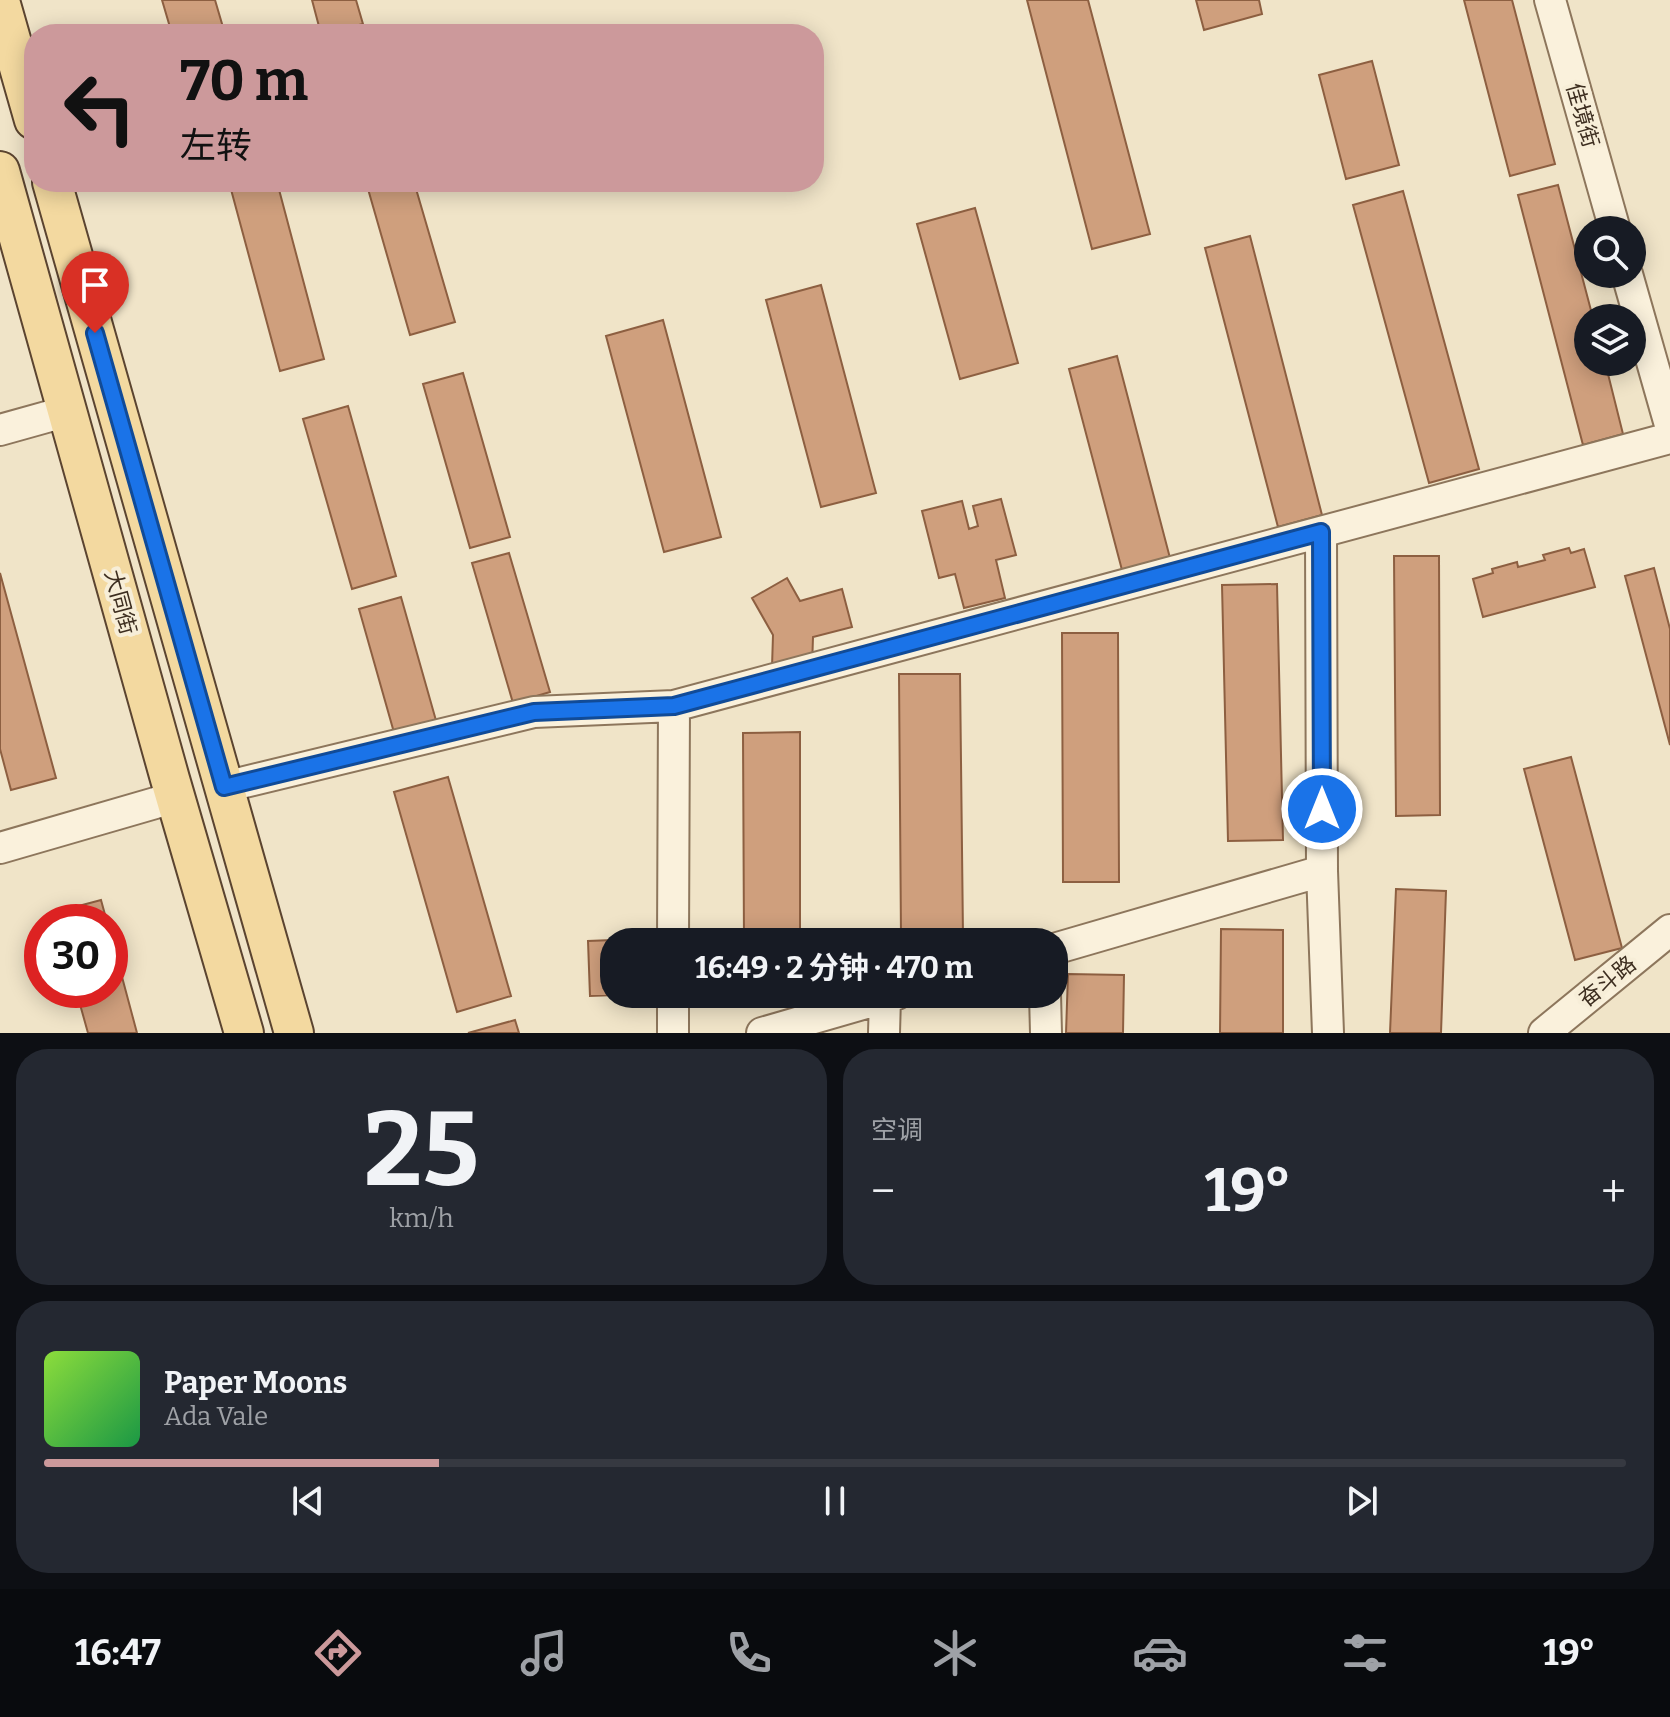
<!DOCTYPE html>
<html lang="zh">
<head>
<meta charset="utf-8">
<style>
  :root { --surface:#171b24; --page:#242831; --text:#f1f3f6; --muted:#9ea1a6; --line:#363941; --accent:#cc999b }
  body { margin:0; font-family:Bitter,"Noto Sans SC",serif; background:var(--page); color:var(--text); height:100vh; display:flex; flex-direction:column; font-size:30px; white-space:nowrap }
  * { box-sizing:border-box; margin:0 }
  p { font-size:26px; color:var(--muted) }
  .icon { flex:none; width:44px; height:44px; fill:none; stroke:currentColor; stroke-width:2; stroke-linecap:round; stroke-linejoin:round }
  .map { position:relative; height:1033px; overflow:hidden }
  .panel { display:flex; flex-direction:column; gap:16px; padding:16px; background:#0d0f14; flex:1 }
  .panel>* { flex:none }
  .hud { position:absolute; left:24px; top:24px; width:800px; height:168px; border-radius:32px; box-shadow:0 4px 20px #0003; background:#cc999b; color:#111; overflow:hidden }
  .controls { position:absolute; left:1574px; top:216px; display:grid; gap:16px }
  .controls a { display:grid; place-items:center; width:72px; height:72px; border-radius:50%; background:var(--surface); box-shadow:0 4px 20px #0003; font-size:40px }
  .speed { position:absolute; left:24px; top:904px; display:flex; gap:16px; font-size:40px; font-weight:700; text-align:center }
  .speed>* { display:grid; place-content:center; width:104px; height:104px; border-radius:50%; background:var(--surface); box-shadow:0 4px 20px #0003; line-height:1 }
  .speed .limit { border:12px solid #d22; background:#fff; color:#111 }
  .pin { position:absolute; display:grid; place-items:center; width:68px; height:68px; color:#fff; margin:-82px -34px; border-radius:50% 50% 50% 0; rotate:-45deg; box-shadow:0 0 8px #0007 }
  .pin .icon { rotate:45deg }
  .me { position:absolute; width:88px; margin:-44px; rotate:0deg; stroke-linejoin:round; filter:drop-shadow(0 0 6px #0008) }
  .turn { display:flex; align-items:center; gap:28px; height:168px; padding:0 24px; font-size:36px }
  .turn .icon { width:104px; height:104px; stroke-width:2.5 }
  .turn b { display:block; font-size:56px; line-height:68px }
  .big { font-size:60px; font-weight:700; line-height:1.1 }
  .panel .tile { flex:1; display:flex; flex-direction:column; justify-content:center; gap:12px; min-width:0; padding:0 28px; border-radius:32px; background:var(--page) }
  .panel .dial { align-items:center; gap:0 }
  .dial b { font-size:104px; line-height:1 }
  .song { display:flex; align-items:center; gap:24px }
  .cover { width:96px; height:96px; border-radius:12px; background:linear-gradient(135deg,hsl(90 70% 55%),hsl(140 70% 35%)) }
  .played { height:8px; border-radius:4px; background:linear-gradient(90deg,var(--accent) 25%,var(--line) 25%) }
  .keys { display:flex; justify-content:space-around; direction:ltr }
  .heat { display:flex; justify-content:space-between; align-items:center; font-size:44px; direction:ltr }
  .panel .tiles { flex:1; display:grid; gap:16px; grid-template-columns:1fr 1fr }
  .tile:last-child { grid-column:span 2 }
  .trip { position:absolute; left:600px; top:928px; width:468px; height:80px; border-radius:32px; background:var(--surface); box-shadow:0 4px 20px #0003; font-weight:700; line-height:80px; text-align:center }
  .dock { display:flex; height:128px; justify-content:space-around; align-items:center; background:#090b0e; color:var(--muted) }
  .dock .icon { width:56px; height:56px }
  .dock .current { color:var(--accent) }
  .dock b { font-size:36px; color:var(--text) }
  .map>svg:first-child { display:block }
  .building { fill:#cf9f7d; stroke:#8d5f41; stroke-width:2 }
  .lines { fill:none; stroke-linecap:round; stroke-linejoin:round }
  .minor-casing { stroke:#8d765c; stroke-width:34 }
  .major-casing { stroke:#5b4430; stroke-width:42 }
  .minor { stroke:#faf1dc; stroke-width:30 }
  .major { stroke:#f3d9a0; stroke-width:38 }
  .route-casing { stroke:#114b97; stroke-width:20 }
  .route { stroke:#1a73e8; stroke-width:14 }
  .labels { text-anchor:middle; stroke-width:8; stroke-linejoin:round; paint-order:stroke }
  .street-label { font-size:22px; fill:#3d2e20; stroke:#f7eed8 }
</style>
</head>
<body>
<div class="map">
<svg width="1670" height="1033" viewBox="0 0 1670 1033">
  <rect width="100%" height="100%" fill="#f0e4c8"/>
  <path class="building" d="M162,0H215L225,34H172Z
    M312,0H356L363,24L321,34Z
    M1027,0H1088L1150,234L1092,249Z
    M1196,0H1259L1262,14L1204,30Z
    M1464,0H1512L1555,164L1510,176Z
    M1372,61L1399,165L1346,179L1319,75Z
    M229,182H277L324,359L280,371Z
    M366,182H414L455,322L410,335Z
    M1558,185L1593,318H1588V362H1605L1623,434L1583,445L1518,195Z
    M1403,191L1479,469L1429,483L1353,205Z
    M975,208L1018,363L960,379L917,224Z
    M1250,236L1322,515L1278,527L1205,248Z
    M821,285L876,493L821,507L766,300Z
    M663,320L721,537L664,552L606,336Z
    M1117,356L1170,558L1122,570L1069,369Z
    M463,373L510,537L470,548L423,384Z
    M348,406L396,576L352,589L303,419Z
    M1001,499L1016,555L996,560L1005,598L964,608L955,574L939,578L922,511L962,501L969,529L978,526L973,506Z
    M1569,548L1571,553L1584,549L1595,587L1483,617L1473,579L1493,573L1492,569L1517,562L1518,567L1545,560L1543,555Z
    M509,553L550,692L513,703L472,563Z
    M1394,556H1439L1440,815L1396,816Z
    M1654,568L1670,629V745L1625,576Z
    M0,573L56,778L11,790L0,749Z
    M787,578L800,601L842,589L852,627L813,637L812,668L772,667L773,635L752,598Z
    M1277,584L1283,840L1228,841L1222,585Z
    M401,597L437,724L395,736L359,609Z
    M1062,633H1118L1119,882H1063Z
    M899,674H960L963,936L901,937Z
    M800,732V942H744L743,733Z
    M1571,757L1622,948L1575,960L1524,769Z
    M448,777L511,996L457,1012L394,792Z
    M1396,889L1446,891L1441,1033H1390Z
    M101,900L107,922H58L56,912Z
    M1221,929L1283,930V1033H1220Z
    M110,932L137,1033H88L76,990H110Z
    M665,938V942H614V994H642L590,996L588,941Z
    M1068,974L1124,975L1123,1033H1066Z
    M515,1020L519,1033H468Z"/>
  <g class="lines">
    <defs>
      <path id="minor" d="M1550,0L1615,230
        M1627,274L1670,425
        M0,430L68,411
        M1321,532L1322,871L1328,1033
        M224,787L534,712L674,706L1670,438
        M0,848L176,797
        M673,942L674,706
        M1054,949L1322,871
        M1045,994L1046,1033
        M673,1033V994
        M762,1033L897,994
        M884,1033L885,998
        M1544,1033L1670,930"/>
      <path id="major" d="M0,1L34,120
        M0,171L170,779L244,1033
        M52,182L294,1033"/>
    </defs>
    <use href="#minor" class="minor-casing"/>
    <use href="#major" class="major-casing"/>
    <use href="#minor" class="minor"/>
    <use href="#major" class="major"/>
  </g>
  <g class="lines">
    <defs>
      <path id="route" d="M95,333L224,787L534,712L674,706L1321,532L1322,809"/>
    </defs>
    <use href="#route" class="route-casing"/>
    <use href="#route" class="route"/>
  </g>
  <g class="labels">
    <g class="street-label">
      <text transform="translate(1583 115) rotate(74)" y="8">佳境街</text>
      <text transform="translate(121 602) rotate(75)" y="8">大同街</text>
      <text transform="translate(1607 981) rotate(-39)" y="8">奋斗路</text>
    </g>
  </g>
</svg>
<div class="controls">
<a><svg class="icon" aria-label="search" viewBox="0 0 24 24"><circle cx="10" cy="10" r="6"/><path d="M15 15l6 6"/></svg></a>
<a><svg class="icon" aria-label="layers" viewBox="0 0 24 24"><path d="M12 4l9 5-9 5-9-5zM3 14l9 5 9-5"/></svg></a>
</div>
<div class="speed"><div class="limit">30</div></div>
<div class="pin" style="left:95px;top:333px;background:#d93025"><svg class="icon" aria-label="arrive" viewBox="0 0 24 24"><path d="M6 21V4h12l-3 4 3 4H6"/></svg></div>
<svg class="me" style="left:1322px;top:809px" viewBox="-20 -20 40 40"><circle r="17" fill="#1a73e8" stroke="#fff" stroke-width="3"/><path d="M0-11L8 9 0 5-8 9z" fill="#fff"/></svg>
<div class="trip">16:49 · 2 分钟 · 470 m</div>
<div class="hud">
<div class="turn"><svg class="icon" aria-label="left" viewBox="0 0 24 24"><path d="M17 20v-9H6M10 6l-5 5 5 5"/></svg><div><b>70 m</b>左转</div></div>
</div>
</div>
<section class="panel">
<div class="tiles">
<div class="tile dial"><b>25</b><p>km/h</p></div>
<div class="tile"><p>空调</p>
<div class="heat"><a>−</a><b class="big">19°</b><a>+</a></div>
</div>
<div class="tile">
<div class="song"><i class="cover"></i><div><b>Paper Moons</b><p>Ada Vale</p></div></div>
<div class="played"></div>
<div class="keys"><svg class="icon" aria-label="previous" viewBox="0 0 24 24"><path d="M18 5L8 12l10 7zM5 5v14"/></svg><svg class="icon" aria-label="pause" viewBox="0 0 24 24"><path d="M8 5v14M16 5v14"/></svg><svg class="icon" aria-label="next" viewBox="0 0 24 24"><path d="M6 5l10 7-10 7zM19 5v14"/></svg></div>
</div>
</div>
</section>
<nav class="dock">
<b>16:47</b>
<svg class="icon current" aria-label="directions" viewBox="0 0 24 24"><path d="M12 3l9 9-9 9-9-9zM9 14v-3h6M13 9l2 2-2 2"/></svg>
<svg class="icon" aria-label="music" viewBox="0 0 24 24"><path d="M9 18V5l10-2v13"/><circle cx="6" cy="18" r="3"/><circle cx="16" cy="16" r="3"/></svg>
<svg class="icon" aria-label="phone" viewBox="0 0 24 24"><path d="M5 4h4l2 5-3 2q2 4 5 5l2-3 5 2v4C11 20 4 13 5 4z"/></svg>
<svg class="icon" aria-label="climate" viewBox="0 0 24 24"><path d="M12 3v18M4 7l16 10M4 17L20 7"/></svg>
<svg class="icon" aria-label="car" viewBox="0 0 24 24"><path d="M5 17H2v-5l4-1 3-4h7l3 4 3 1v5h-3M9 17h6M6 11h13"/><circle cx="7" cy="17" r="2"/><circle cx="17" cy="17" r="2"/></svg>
<svg class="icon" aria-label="filters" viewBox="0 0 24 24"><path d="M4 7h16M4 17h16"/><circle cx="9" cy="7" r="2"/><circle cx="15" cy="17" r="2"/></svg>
<b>19°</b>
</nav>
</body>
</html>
